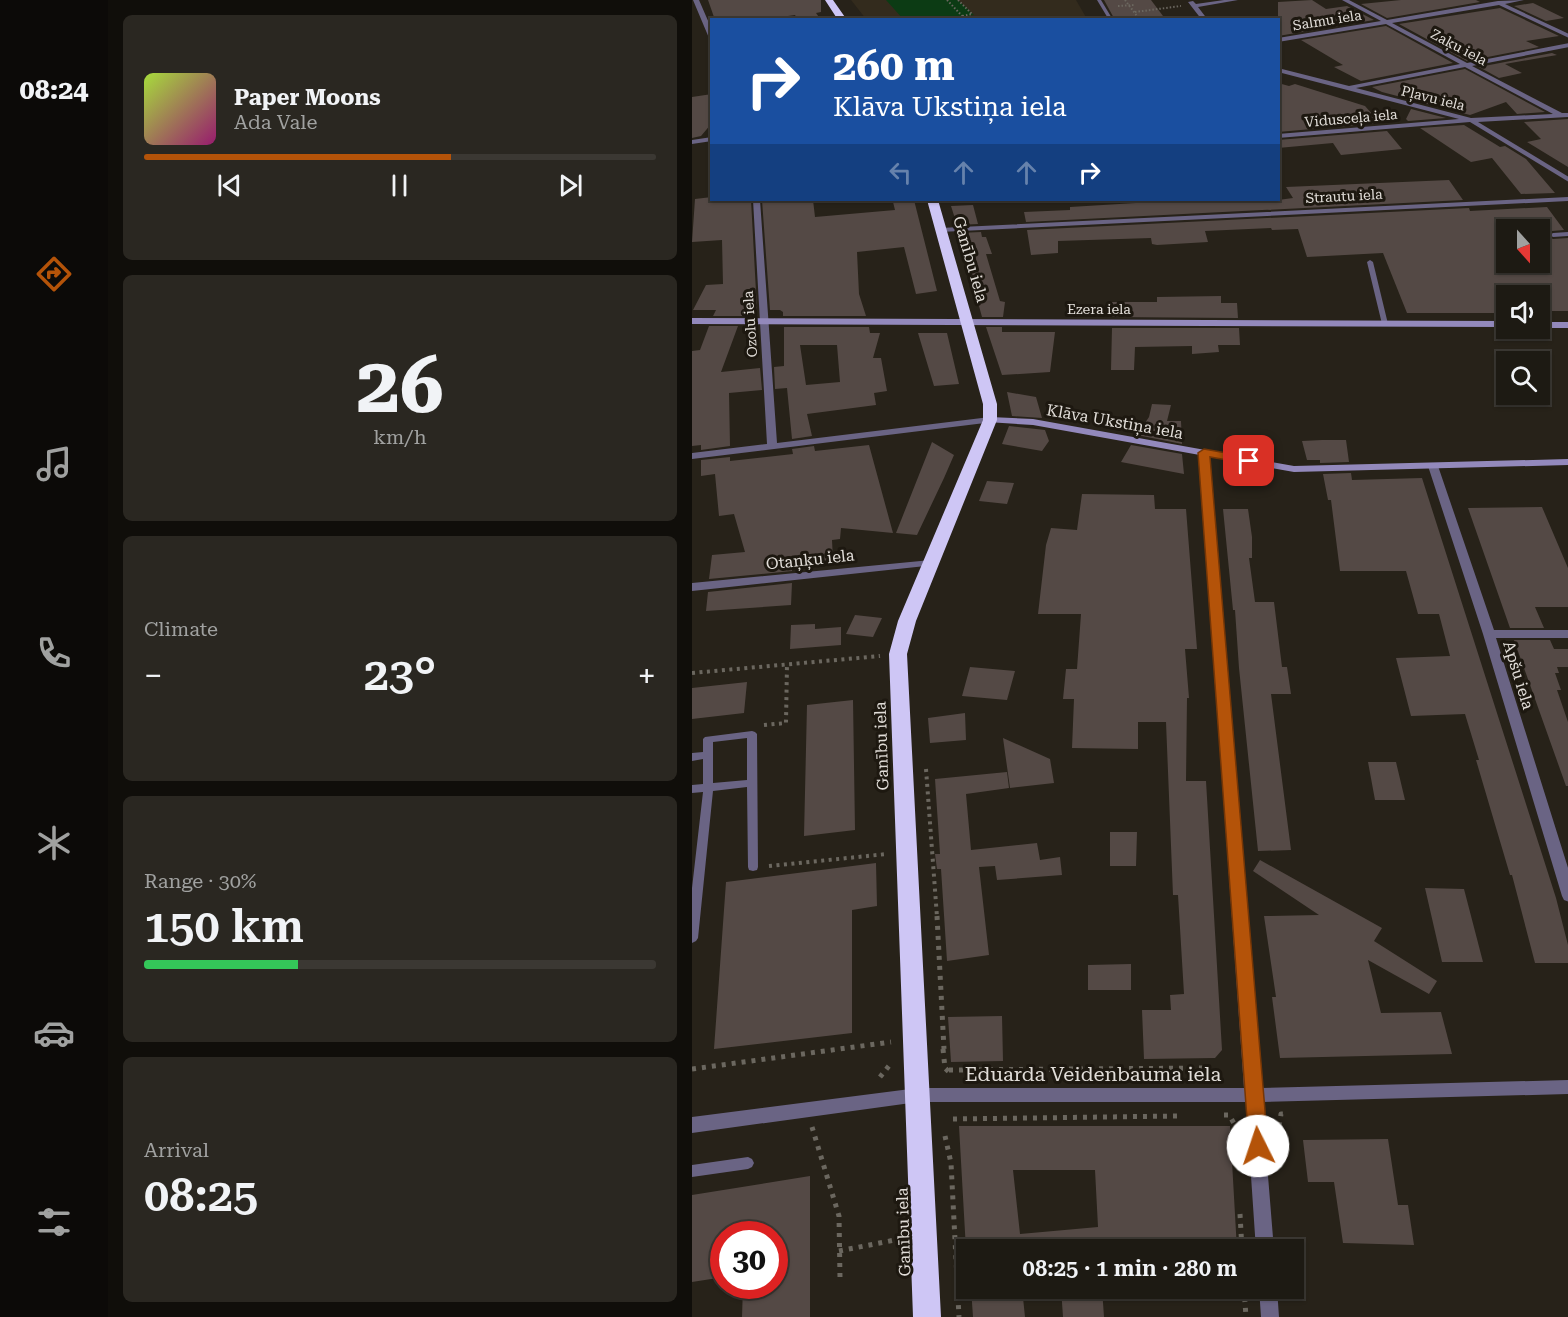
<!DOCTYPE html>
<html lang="en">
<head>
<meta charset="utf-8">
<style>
  :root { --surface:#1d1a13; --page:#2a2721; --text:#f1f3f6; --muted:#a0a1a0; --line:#3b3833; --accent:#b45309 }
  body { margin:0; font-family:"Roboto Serif",serif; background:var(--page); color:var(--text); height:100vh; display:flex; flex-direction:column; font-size:22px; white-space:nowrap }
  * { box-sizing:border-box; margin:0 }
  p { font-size:20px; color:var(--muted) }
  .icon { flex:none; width:33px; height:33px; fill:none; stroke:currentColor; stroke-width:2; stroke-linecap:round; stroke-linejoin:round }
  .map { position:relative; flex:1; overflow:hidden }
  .sheet { display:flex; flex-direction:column; gap:15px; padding:15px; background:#100e0a; width:584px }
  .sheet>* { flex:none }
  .guide { position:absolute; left:18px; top:18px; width:570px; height:183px; border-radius:0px; box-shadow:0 2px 4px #0004,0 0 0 2px var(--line); background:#1a4fa0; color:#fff; overflow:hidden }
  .needle { width:39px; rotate:159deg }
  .controls { position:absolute; left:804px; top:219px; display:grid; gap:12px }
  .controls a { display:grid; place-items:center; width:54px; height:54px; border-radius:0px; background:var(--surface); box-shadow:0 2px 4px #0004,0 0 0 2px var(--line); font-size:30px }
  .speed { position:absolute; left:18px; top:1221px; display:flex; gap:12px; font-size:30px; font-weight:700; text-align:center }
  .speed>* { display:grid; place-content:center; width:78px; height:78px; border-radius:50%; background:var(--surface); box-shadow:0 2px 4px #0004,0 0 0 2px var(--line); line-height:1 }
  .speed .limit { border:9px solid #d22; background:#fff; color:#111 }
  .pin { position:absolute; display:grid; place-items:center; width:51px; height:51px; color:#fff; margin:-26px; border-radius:12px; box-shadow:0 3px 9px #0006 }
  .me { position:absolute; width:66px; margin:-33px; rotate:356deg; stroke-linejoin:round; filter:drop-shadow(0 0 4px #0008) }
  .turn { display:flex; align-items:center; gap:21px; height:126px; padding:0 24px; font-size:27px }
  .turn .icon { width:78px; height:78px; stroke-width:2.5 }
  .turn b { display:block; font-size:42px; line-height:51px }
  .lanes { display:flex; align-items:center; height:57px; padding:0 24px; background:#0003; justify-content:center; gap:30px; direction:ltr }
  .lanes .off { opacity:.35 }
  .big { font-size:45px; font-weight:600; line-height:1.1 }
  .sheet .tile { flex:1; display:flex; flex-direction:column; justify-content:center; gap:9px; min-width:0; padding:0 21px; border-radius:9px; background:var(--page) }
  .sheet .dial { align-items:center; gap:0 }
  .dial b { font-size:78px; line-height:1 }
  .song { display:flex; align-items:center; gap:18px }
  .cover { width:72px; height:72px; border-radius:9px; background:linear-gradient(135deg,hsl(80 70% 55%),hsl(320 70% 35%)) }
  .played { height:6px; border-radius:3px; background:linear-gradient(90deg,var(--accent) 60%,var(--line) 60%) }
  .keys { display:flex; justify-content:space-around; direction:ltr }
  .heat { display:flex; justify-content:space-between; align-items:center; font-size:33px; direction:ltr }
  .charge { height:9px; border-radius:4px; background:linear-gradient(90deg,#34c759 30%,var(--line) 0) }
  .trip { position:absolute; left:264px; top:1239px; width:348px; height:60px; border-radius:0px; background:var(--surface); box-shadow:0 2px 4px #0004,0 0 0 2px var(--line); font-weight:600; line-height:60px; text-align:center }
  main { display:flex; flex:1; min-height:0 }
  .dock { display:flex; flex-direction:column; width:108px; justify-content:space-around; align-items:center; background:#0c0a08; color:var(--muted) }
  .dock .icon { width:42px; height:42px }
  .dock .on { color:var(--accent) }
  .dock b { font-size:27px; color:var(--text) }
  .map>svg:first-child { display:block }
  .built { fill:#332b1d }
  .green { fill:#0c3b14 }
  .building { fill:#544945; fill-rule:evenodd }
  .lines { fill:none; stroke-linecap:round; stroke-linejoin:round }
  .path-far2 { stroke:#6b675f; stroke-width:2; stroke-dasharray:1.5 2; stroke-linecap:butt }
  .path-far1 { stroke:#6b675f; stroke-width:4; stroke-dasharray:3 4.5; stroke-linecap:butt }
  .path { stroke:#6b675f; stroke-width:5; stroke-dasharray:4 6; stroke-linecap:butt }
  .lane { fill:#6a6484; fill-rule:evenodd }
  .street { fill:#6a6484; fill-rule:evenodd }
  .secondary { fill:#9389bc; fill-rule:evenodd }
  .highway { fill:#cec6f5; fill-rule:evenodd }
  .route { fill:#b45309; stroke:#753606; stroke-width:1.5 }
  .labels { text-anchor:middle; stroke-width:6; stroke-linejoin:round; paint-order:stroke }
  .far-street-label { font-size:14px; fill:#e1ddd8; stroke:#1d1810 }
  .street-label { font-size:16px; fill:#e1ddd8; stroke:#1d1810 }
  .near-street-label { font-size:20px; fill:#e1ddd8; stroke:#1d1810 }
</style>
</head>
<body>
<main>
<nav class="dock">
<b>08:24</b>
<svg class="icon on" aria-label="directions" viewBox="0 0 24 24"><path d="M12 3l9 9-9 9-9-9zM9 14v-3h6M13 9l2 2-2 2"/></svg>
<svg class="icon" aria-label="music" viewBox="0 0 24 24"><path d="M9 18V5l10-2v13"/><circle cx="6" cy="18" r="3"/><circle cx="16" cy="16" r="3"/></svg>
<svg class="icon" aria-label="phone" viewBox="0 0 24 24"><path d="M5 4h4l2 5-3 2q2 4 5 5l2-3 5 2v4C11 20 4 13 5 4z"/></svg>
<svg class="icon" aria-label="climate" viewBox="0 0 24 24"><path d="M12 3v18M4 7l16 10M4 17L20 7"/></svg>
<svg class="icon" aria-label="car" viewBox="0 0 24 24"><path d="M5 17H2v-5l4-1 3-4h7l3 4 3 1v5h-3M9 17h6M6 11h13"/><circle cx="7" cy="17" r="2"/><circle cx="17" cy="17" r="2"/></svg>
<svg class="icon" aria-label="filters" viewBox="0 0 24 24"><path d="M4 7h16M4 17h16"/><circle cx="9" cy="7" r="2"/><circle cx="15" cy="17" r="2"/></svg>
</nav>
<section class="sheet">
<div class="tile">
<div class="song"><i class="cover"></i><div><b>Paper Moons</b><p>Ada Vale</p></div></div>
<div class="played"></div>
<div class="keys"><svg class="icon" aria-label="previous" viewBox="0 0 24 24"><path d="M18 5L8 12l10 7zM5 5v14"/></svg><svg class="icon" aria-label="pause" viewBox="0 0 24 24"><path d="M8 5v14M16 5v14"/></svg><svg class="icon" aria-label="next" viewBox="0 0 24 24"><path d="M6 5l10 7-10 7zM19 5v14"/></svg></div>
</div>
<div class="tile dial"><b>26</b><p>km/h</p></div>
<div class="tile"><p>Climate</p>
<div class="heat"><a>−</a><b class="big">23°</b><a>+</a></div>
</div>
<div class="tile"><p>Range · 30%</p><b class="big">150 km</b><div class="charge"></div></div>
<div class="tile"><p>Arrival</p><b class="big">08:25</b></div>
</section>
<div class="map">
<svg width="877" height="1317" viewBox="0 0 877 1317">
  <rect width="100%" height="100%" fill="#272219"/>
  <path class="built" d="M159,0H384L395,19H174Z"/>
  <path class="green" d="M194,0H266L282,15L275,16L277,19H211Z"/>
  <path class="building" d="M16,0H129V12L124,13L129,20H106L103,15L68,20H23Z
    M412,0H459L474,20H423Z
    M620,0L634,9L655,6L682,20L586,36V2Z
    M709,0H784L788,2L695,18L669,4Z
    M841,3L872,18L854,21L822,6Z
    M808,8L867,36L834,41L847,47L775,61L707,24Z
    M694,26L761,63L669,81L642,67L651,65L609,40Z
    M860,53L865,55L813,64L830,73L807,78L787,67Z
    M773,69L853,112L825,114L814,102L778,115L690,92L680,87Z
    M586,83L597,86L603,84L673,106L688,123L586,132Z
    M20,94V123L9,136L0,138V97Z
    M719,109L754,118L716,121L714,119Z
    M876,119V167L835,142L849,139L832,122Z
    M772,125L808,147L813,146L834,159L863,193L829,194L800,158L779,162L728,128Z
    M695,131L710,149L649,155L641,143L586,148V140Z
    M757,180L771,200L334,222L332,212L378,210V207L460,202V200H586L601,198L594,187Z
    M20,197V200H24V203L59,200L65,310H52L50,316H21L24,310H1L14,285L31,284L30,240L0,242L3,199Z
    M70,200H121L123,217L203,210L201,202L222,200L245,291L224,294L212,247L165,252L167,294L174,316H91V312L88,310H78Z
    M281,205L286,224L265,225L259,206Z
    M855,207L872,230L860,231L856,236L861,239L876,238V311H848V296H814V313H715L691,253L615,257L606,229L580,230L579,228L513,231L516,242L465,245L460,244L459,238L366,241V253L339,255L335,230L777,208L778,211ZM814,230H848V262H814Z
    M289,232L290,237H294L300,254H294L308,301L313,302L311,317H290L267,233Z
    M529,296V303H545L546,318L420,317V302H465V297Z
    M17,326H46L29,372L68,368L70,390L37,393L38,446L9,450V445L0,446V351L8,350Z
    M92,327H177L178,333H188L181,358H189L195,391L182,393L184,405L115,414L120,436L100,439L95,388L83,389L82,367L92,366ZM108,345H145L148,382L114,385Z
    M294,327H310V332H363L358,372L310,375Z
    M420,328H547L548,345H526L527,352L500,354V346L443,347L442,370H419Z
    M226,333H255L267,384L242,386Z
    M315,392L344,397L350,418L320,416Z
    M460,404L479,405L475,421H489L490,444L445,435L457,417Z
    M317,426L353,430L357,441L350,451L310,444Z
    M630,440H654L657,462L628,463V460H615L610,441Z
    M240,442L262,455L252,478L225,535L204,533Z
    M177,445L201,533L149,528L148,539L140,540L141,560L100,564V571L17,579L20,555L53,552L42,514L27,516L23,474L9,476V460L38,457V461L101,454L100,449L122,446L123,451Z
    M439,445L490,454L492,474L429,462Z
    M659,473L660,480L730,478L864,898L876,945V963H843L820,875H818L784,760H787L773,714L719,716L704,658L758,656L747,614H726L714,571H648L639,500H636L631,474Z
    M295,481L322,483L315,504L287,501Z
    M390,494L462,495L463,509H494L505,649H493L497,698H495L494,781H514L530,1050L523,1058L452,1059L450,1010H479L478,995L492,994L486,895H481L474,722H446V749L380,748L382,699H371L374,669H385L389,614H346L354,545L359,528L385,530Z
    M850,507L876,568V607H843L852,628H818L776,508Z
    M531,509H556L560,537V558H557L563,602H582L590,667H595L599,694H579L599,850L566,851L547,668L543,610H541Z
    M100,583L99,605L14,611L16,592Z
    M163,615L190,618L181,637L154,634Z
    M123,624V629L149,627V645L98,649L99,625Z
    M822,640H858L862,649H876V667H865L867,673H863L869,690H865L876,722V786H874Z
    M278,667L323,671L315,700L270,696Z
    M55,682L52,713L0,719V688Z
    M161,700L163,830L112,836L115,705Z
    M273,713L274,740L238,743L236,718Z
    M311,738L358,759L362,783L318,788Z
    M676,762H704L713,800H683Z
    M315,772L317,788L274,794L279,850L345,843L348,860L368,857L370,875L305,880L303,866L287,867L297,955L255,961L249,869H245L243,854H248L243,779Z
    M418,832H445L444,866H418Z
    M568,860L690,928L682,941L745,981L737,994L676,960L689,1013L749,1012L760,1054L588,1058L580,997H584L572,916L627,915L561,871Z
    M184,863L185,906L160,910V1033L22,1049L34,882Z
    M733,888L772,889L791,962H750Z
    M439,964V990H396V965Z
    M310,1016L311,1061L259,1062L256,1017Z
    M267,1126H538L545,1250H274ZM321,1170H403L406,1227L328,1234Z
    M696,1139L706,1205H716L722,1245L651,1243L642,1182H616L611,1140Z
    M118,1176V1317H50L51,1286H82V1234H32V1277L0,1282V1195Z
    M279,1288H330L333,1317H281Z
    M369,1288H410L412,1317H371Z"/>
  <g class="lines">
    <path class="path-far2" d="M255,0L274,20
      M266,0L280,14L271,16
      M433,0L448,20
      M426,6L442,5
      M443,12L489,6"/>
    <path class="path-far1" d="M0,673L188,656
      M72,725L94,723L95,664
      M234,769L245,917
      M77,866L195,854"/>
    <path class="path" d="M245,916L252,1049
      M251,1049L253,1068L257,1072
      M0,1069L199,1042
      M257,1070L518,1068
      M188,1077L200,1062
      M532,1115H537L543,1125
      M261,1119L488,1116
      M587,1126L589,1114H592
      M120,1127L147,1216L148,1278
      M253,1136L259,1163L267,1317
      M548,1214L550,1250
      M147,1251L208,1239
      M552,1288L554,1317"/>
    <path class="lane" d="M405,0H409L421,20H417Z
      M877,232V236L861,237L858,235L861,233Z
      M678,260L681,262L696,324L693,326L690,324L675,262Z
      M60,731L63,732L65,734L66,867L65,870L61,871L57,870L56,867L55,787L21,791L6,938L4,941L0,943V888L11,792L0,793V785L11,784V759L0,761V753L11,752V739L13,737ZM55,738V780L21,783V742Z
      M56,1157L60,1159L62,1163L60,1167L56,1169L0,1177V1165Z"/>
    <path class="street" d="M1,0H7L20,30V40L17,38Z
      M532,0H546L506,7L516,20H510L496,2L501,1L504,4Z
      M650,0H657L695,20L806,1L832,0L813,4L877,34V38L807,5L700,23L775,63L877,43V47L780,66L870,113H877V117L786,122L877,177V182L778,122L586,138V134L767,119L586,72V68L657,86L768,64L694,24L586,42V38L689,21ZM773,67L861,114L779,118L664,88Z
      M20,137V141L0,144V140Z
      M877,197V201L248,232L244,230L248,228Z
      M61,200H68L85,443L298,417L303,420L301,422L0,459V453L75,444Z
      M512,450L517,453L569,1088L877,1080V1094L570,1102L582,1250H564L554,1102H226L0,1133V1117L226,1088H552L507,453Z
      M741,463L746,466L802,630H877V638H804L877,871V902L872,900L870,896L791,634L736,466Z
      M239,560L245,563L243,565L0,591V583Z
      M567,1288H585L587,1317H569Z"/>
    <path class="secondary" d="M0,318L814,321V327L0,324Z
      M848,322H877V328H848Z
      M298,417L341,419L602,466L877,459V465L602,472L341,425L295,422L293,420Z"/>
    <path class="highway" d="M133,0H141L155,20H146Z
      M235,200H246L305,404V420L224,621L215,654L249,1317H221L197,654L206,621L291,420V404Z"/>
  </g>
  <path class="route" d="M512,449L557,457L562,461L557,464L518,457L576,1146L573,1152L566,1155L559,1152L557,1146L506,453Z"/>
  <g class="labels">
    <g class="far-street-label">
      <text transform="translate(635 20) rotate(-9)" y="5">Salmu iela</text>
      <text transform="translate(767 47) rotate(28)" y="5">Zaķu iela</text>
      <text transform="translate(741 98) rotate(14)" y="5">Pļavu iela</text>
      <text transform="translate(659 118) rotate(-5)" y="5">Vidusceļa iela</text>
      <text transform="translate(652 196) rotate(-3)" y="5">Strautu iela</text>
      <text x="407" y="314">Ezera iela</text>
      <text transform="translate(58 324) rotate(-94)" y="5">Ozolu iela</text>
    </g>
    <g class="street-label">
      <text transform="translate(279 259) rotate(74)" y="6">Ganību iela</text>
      <text transform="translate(423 421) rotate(10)" y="6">Klāva Ukstiņa iela</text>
      <text transform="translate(118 559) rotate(-6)" y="6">Otaņķu iela</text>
      <text transform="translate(827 675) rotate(73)" y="6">Apšu iela</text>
      <text transform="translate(189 746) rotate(-92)" y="6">Ganību iela</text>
      <text transform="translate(211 1232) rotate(-92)" y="6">Ganību iela</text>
    </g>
    <g class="near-street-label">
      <text x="401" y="1081">Eduarda Veidenbauma iela</text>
    </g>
  </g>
</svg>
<div class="controls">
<a><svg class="needle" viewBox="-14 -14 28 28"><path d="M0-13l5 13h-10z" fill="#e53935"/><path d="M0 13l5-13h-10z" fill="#a0a1a0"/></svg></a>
<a><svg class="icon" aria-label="sound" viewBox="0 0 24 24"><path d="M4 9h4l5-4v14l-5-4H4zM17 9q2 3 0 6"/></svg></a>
<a><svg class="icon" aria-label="search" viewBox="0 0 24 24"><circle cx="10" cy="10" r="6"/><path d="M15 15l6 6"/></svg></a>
</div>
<div class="speed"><div class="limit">30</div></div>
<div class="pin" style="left:557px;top:461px;background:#d93025"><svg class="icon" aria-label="arrive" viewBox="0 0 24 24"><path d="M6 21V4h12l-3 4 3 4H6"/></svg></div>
<svg class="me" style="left:566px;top:1146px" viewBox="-20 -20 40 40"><circle r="19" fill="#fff"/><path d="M0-13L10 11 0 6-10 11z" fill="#b45309"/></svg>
<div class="trip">08:25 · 1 min · 280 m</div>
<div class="guide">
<div class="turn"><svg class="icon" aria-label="right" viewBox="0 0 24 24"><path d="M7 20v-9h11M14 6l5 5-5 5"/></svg><div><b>260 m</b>Klāva Ukstiņa iela</div></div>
<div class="lanes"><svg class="icon off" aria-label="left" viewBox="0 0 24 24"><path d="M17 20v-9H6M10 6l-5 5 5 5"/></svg><svg class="icon off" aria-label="ahead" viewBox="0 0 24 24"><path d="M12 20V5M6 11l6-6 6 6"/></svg><svg class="icon off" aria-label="ahead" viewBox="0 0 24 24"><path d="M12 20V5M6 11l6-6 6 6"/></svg><svg class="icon" aria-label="right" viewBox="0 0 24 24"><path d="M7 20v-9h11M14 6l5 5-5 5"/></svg></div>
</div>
</div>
</main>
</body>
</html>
